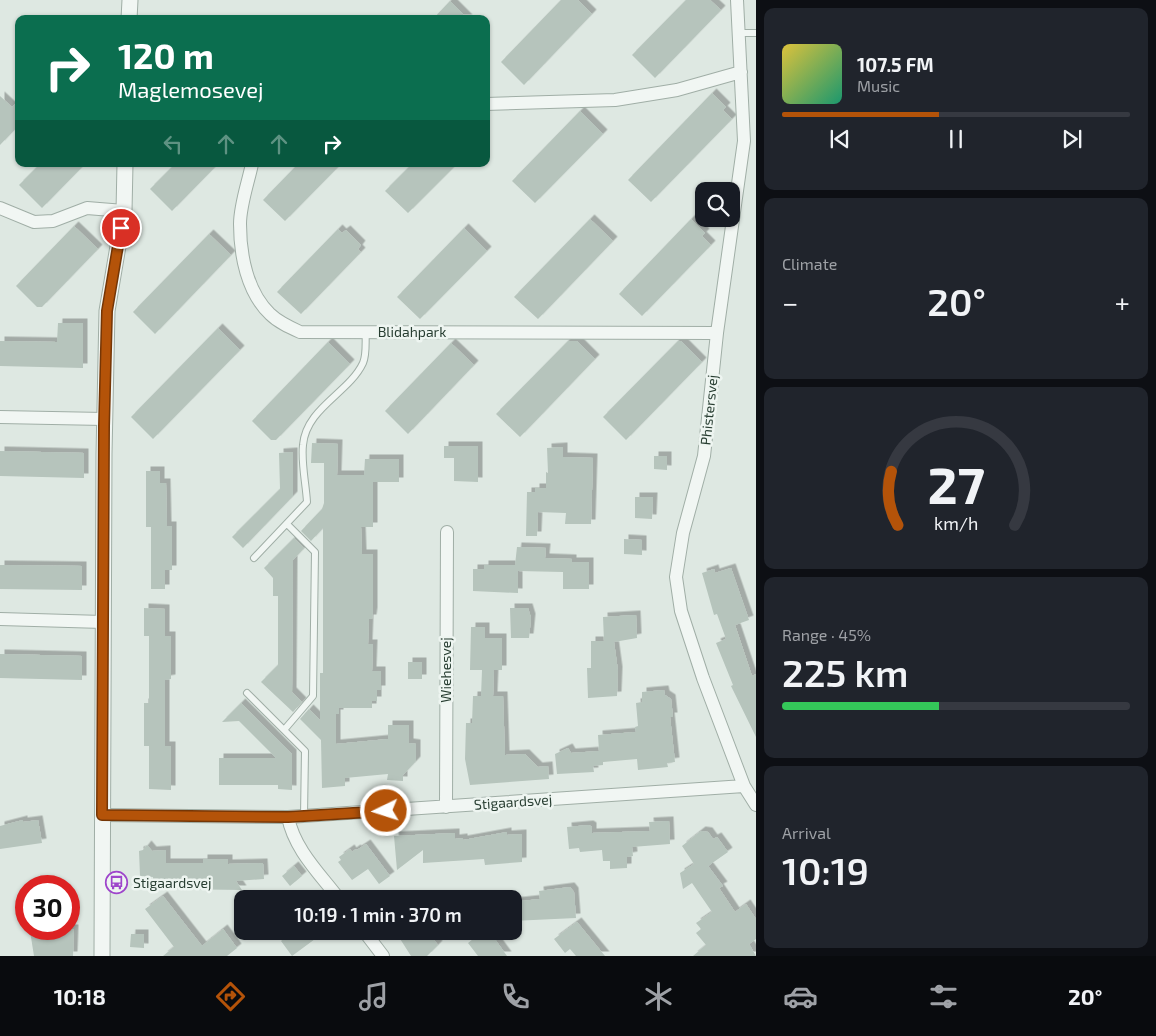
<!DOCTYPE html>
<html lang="en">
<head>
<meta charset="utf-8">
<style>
  :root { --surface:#171b24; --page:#20242c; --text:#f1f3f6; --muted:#9ea1a6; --line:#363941; --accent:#b45309 }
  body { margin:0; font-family:"Exo 2",sans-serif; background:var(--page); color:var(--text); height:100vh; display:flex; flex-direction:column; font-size:19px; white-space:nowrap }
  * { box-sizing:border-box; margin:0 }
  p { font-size:16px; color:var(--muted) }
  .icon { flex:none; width:28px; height:28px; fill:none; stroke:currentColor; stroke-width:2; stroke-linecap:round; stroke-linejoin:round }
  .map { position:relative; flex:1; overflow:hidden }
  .drawer { display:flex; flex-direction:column; gap:8px; padding:8px; background:#0d0f14; width:400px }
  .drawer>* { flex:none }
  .hud { position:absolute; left:15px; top:15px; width:475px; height:152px; border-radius:10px; box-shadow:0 1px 4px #0004; background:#0b6e4f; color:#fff; overflow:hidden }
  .controls { position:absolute; left:695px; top:182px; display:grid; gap:10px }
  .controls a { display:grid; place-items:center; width:45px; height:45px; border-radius:10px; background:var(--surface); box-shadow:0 1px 4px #0004; font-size:25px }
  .speed { position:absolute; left:15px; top:875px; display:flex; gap:10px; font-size:25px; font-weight:700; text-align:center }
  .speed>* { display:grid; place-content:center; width:65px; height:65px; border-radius:50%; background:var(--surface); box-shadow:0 1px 4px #0004; line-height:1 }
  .speed .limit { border:8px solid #d22; background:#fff; color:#111 }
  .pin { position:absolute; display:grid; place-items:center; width:42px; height:42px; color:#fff; margin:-21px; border:2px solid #fff; border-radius:50%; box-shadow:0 1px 5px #0007 }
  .me { position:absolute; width:55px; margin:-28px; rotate:266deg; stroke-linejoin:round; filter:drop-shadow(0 0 4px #0008) }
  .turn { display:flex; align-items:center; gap:18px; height:105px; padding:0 20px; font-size:22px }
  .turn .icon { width:65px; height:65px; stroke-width:2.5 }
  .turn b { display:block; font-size:35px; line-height:42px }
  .lanes { display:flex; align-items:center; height:48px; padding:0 20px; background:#0003; justify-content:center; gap:25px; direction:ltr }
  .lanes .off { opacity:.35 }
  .big { font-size:38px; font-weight:600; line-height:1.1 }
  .drawer .tile { flex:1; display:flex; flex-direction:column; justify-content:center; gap:8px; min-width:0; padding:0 18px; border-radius:10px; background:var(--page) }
  .drawer .dial { align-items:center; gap:0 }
  .dial svg { height:130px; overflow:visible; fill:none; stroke:var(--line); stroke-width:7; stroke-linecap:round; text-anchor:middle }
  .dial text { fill:var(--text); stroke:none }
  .song { display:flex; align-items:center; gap:15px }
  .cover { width:60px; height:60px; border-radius:8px; background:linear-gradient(135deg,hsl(50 70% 55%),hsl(160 70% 35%)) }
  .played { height:5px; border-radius:2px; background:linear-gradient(90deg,var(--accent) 45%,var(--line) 45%) }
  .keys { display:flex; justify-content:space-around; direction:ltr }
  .heat { display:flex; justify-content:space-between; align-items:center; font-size:28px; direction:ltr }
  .charge { height:8px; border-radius:4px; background:linear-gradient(90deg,#34c759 45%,var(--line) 0) }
  .trip { position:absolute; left:234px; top:890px; width:288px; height:50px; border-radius:10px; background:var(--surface); box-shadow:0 1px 4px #0004; font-weight:600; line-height:50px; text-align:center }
  .dock { display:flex; height:80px; justify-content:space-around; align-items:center; background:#090b0e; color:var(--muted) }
  .dock .icon { width:35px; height:35px }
  .dock .selected { color:var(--accent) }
  .dock b { font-size:22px; color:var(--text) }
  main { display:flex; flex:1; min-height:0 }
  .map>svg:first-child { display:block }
  .building { fill:#b6c4bc; filter:url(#shadow) }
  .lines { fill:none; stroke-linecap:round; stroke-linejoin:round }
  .service-casing { stroke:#a0aea6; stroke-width:8 }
  .minor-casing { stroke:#a0aea6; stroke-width:14 }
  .tertiary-casing { stroke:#a0aea6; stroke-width:17 }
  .service { stroke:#f1f6f3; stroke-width:6 }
  .minor { stroke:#f1f6f3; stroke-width:12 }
  .tertiary { stroke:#f1f6f3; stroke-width:15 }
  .route-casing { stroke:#753606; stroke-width:12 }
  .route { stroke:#b45309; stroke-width:9 }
  .labels { text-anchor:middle; stroke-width:5; stroke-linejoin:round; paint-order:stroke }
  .street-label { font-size:14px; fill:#283e32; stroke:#eef5f1 }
  .poi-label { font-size:14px; fill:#283e32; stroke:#eef5f1; text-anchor:start }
</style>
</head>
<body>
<main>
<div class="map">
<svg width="756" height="956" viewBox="0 0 756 956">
  <defs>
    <filter id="shadow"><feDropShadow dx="4.5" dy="-4.5" stdDeviation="0" flood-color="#0004"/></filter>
  </defs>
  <rect width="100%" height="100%" fill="#dee8e2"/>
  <path class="building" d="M561,0H578L592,14L524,85L501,62Z
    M686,0H710L721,10L655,78L632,55Z
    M450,1L468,19H433Z
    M712,93L726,107L723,110L732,119L651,202L628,180Z
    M0,96L12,107L19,100V125L0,145Z
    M580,111L603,134L535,203L512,181Z
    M40,164H85L42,208L19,185Z
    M175,164H218L172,211L150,189Z
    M298,164H341L285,221L263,200Z
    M412,164H457L408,213L385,191Z
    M590,219L613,241L538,319L514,297Z
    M691,219L705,233L702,236L711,245L642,316L619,294Z
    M74,226L98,249L42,307H37L16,286Z
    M464,228L487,251L420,319L397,297Z
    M338,229L342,233L346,230L361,245L358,249L361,252L301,314L277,292Z
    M209,234L231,255L155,334L133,312Z
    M58,323H83V368L0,366V341L57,342Z
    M218,328L240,350L153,439L131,417Z
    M568,341H577L595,359L520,437L496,414Z
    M678,341H681L702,362L626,440L603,417Z
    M328,342L350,364L276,440H271L252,421Z
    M451,343L474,365L408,434L385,411Z
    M312,443L338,444L337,475H364L365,459H399V482H373V527H361L362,554H373V612L372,619H369L368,644H373L372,671H381V690H377V701H372V708H339V714H336V744L388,739V725H409V743L416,744V761L403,775V781L387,780L388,774L345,778V786L322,788L321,740L300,719L309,709L320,720V673H323V528L311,541L301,531L322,509L324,503V463H311Z
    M444,446H478V482L454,481V458H444Z
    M563,447V457L593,458L591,524H565L566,513L538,512L537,536H526L527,492H535V488H546V472L548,473L547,448Z
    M0,451L84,453V478L0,476Z
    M293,452V496L243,548L232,537L280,489L279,453Z
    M654,456H667V470L654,469Z
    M146,471H160V483H166L167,526H172V570H165V589H151V527H146Z
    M635,497H653L652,519L635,518Z
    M294,538L304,548L293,560L292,692L302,702L293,712L261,682L278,665V596H273V578L264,568Z
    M624,539L642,540V555L624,554Z
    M517,547L546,548L545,558L572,559V562H589V589H563V572L518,571V593L473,591V569H484V565H515Z
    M0,565L82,566V590L0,589Z
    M731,568L749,620L735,625L752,676L756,674V737L731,686L733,685L716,643L726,639L717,614L714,615L702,573L714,569L715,573Z
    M144,608L165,609V636H171V679L165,680V746H171V790L149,789V746H144V703H149V636H144Z
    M510,608H528L531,618L529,638H511Z
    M636,615L637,638L614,642L618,671L617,696L588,698L587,668H591V641H604L603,617Z
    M471,627H485V638H502V670H494L493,696H503L505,755L525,754L538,767L548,766L549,779L470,785L465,759L466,723H472L473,696H481L482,670H470Z
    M0,654L82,656V680L0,678Z
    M408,662H422V679H408Z
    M664,690L665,695L671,699L673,717H670L675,762L667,763L668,767L638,770L637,759L603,762V765L593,766L594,772L557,774L555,754L568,748L571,753L599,751L598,735L636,732L635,727L638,726L636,703L642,702V692Z
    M241,703L292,754V790L278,789V785H219V758H276L239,721L222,722Z
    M23,820V822L38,820L42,843L0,849V826Z
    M669,821L670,844L632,847L633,856L627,857V868L610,869V861H603L602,850L580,852L579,848L569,849L567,827L589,825L592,827V833L650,831L649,822Z
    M701,831L708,832L713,839L717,837L728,852L708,866L723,886L719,888L735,912L746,904L756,919V939L749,944L756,956H693L706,945L696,933L701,929L696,923L712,912L692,883L683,889L680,873L694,864L682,846Z
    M507,832V835L522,834V862L485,865L484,859L423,863V850L397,870L394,836L455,833V839L463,838V840Z
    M366,844L390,876L379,884L368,869L352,880L338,862L341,860L339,857L350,849L352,852L356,849L357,850Z
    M147,845L152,851L166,850V863H203V859H228V864L263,863L264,879L236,881L242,890L171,889L184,879H153V877L140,876L139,851L143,850Z
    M294,866L302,876L290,886L282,876Z
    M570,887L574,892L576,918L512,921V902L540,899L539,891Z
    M163,896L202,946L223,929L237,948L227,956H163L174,947L145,909Z
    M577,922L605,956H576L570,949L565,953L554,939Z
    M44,929H74L73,956H34L30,931Z
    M279,931H309L315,939L292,956L281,941L284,938Z
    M395,931H427L438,945L427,956H411Z
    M483,931H489L507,956H478L468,943Z
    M131,934H144V948L130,947Z"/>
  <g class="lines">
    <defs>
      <path id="service" d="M739,33H756
        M254,558L307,502C306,484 301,463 303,445C306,408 349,393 363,363C367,354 365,341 366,332
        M247,693L305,751L304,816
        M284,730L313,696L315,552L287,524"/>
      <path id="minor" d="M737,0L744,141L717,333L704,456L683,533L676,577L681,611L703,678L744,786L756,805
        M486,104L615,100L677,90L741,72
        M252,164C248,183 240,205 240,224C240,255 247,292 270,314C278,322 289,327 300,332L717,333
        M0,208L34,222L53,221L87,208L124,211
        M0,417L104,419
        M0,619L103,622
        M446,807L447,532
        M102,815L288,817L744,786
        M288,817C294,849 320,874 339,899
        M364,931L383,956"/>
      <path id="tertiary" d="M129,19L130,0
        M102,956L104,454L107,311L124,211L125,164"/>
    </defs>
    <use href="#service" class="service-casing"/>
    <use href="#minor" class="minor-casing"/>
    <use href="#tertiary" class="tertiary-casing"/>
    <use href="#service" class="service"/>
    <use href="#minor" class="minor"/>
    <use href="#tertiary" class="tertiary"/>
  </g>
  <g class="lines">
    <defs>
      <path id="route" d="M121,228L107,311L104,426L102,815L288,817L386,811"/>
    </defs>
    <use href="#route" class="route-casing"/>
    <use href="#route" class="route"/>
  </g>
  <defs>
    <symbol id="bus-ring" viewBox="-11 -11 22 22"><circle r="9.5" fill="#eef5f1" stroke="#9e45cb" stroke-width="1.5"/><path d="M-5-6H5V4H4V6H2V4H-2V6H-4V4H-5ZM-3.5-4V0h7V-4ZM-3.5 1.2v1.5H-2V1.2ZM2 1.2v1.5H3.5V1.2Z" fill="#9e45cb"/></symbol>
  </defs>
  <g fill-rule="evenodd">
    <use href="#bus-ring" x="104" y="870" width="25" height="25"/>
  </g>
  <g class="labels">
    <g class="street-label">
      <text x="412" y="337">Blidahpark</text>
      <text transform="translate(709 410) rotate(-84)" y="5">Phistersvej</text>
      <text transform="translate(446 670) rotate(-90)" y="5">Wiehesvej</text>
      <text transform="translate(513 802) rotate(-4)" y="5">Stigaardsvej</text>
    </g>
    <g class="poi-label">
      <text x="133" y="888">Stigaardsvej</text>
    </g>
  </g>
</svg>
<div class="controls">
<a><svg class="icon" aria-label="search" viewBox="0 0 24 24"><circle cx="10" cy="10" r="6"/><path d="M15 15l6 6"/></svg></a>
</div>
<div class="speed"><div class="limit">30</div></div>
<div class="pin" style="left:121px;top:228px;background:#d93025"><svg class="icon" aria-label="arrive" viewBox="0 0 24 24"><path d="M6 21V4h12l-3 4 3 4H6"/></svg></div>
<svg class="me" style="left:386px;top:811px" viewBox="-20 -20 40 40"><circle r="17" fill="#b45309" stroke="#fff" stroke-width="3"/><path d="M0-11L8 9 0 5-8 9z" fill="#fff"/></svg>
<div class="trip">10:19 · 1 min · 370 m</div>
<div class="hud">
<div class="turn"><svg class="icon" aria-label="right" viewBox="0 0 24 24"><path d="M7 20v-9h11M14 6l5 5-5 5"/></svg><div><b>120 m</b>Maglemosevej</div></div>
<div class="lanes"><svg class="icon off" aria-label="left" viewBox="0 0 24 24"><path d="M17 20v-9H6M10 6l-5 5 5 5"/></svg><svg class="icon off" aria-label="ahead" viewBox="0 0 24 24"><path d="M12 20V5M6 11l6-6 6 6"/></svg><svg class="icon off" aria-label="ahead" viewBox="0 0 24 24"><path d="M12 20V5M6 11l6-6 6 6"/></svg><svg class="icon" aria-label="right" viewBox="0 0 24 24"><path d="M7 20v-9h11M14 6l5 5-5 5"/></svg></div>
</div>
</div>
<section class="drawer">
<div class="tile">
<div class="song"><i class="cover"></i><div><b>107.5 FM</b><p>Music</p></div></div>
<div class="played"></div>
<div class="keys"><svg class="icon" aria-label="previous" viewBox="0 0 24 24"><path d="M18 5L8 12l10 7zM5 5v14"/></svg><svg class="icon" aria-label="pause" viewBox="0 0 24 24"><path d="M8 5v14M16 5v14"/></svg><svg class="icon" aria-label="next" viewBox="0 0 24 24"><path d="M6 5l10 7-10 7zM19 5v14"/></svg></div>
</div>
<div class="tile"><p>Climate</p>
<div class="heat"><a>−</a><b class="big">20°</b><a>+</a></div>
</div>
<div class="tile dial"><svg viewBox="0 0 100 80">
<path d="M14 69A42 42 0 1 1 86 69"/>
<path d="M14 69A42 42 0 0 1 10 36" stroke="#b45309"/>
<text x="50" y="56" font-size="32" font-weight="700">27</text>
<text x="50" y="72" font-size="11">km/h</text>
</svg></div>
<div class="tile"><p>Range · 45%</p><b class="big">225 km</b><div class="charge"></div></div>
<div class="tile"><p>Arrival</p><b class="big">10:19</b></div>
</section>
</main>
<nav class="dock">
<b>10:18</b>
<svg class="icon selected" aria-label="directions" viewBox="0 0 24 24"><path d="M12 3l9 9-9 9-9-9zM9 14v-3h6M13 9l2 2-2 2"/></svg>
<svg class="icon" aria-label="music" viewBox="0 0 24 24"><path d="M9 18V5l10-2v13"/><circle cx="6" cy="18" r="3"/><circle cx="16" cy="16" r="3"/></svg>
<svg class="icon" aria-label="phone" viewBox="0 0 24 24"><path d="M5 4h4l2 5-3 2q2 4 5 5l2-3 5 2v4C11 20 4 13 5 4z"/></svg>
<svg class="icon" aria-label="climate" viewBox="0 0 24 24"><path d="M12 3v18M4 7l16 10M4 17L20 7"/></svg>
<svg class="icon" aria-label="car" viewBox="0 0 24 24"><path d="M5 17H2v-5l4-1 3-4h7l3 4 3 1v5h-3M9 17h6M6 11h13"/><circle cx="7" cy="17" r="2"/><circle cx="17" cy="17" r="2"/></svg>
<svg class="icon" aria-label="filters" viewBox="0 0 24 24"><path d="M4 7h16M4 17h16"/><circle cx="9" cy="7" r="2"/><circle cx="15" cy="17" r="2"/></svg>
<b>20°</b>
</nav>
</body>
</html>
